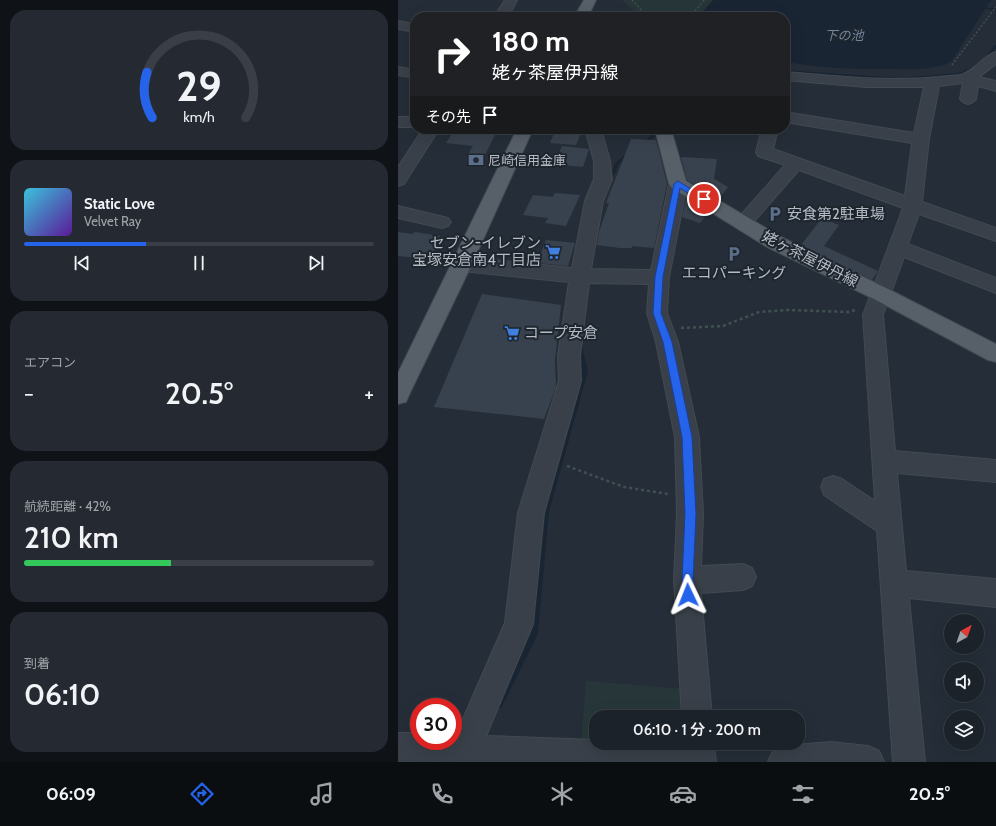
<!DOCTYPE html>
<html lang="ja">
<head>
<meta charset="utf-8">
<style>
  :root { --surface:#1c222a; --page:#252a32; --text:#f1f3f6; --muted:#a0a4a8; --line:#3a3f47; --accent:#2563eb }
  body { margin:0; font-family:Cabin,"Noto Sans JP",sans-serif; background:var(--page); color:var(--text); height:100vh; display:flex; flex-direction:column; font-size:15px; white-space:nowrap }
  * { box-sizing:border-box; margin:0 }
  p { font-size:13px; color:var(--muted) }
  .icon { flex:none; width:22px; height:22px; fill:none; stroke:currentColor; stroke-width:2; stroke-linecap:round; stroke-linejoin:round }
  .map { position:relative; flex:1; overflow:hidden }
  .panel { display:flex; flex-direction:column; gap:10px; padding:10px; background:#0f1317; width:398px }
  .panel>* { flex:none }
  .banner { position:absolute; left:12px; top:12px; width:380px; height:122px; border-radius:16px; box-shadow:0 4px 16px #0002,0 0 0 1px var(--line); background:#202124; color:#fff; overflow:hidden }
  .needle { width:26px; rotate:40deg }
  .tools { position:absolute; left:546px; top:614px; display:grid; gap:8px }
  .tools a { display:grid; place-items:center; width:40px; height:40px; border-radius:50%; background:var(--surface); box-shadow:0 4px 16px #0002,0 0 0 1px var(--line); font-size:20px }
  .speed { position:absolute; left:12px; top:698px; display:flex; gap:8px; font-size:20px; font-weight:700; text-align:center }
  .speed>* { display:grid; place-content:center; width:52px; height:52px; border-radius:50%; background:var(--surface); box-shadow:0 4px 16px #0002,0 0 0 1px var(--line); line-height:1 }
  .speed .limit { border:6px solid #d22; background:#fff; color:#111 }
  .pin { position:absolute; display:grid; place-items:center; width:34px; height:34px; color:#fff; margin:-17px; border:2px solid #fff; border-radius:50%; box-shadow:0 1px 4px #0007 }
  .me { position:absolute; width:44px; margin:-22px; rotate:358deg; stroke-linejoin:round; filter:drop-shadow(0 0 3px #0008) }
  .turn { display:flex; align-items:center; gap:14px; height:84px; padding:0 16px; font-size:18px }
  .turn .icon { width:52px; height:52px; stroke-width:2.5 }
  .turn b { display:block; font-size:28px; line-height:34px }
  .then { display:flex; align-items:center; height:38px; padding:0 16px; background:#0003; gap:8px; font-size:15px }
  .big { font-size:30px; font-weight:600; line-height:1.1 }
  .panel .widget { flex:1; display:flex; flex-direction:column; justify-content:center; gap:6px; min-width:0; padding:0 14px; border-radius:16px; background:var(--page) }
  .panel .dial { align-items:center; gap:0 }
  .dial svg { height:104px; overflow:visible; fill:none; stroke:var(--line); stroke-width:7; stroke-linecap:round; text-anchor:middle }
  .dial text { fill:var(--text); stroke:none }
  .song { display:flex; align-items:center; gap:12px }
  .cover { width:48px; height:48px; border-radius:6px; background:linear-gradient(135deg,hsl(190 70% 55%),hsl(270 70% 35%)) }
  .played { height:4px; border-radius:2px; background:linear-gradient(90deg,var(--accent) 35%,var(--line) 35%) }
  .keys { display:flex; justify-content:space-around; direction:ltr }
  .heat { display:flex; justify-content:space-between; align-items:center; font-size:22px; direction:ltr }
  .charge { height:6px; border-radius:3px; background:linear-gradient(90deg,#34c759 42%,var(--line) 0) }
  .trip { position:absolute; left:191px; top:710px; width:216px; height:40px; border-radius:16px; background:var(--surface); box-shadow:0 4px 16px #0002,0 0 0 1px var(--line); font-weight:600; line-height:40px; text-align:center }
  .dock { display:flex; height:64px; justify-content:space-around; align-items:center; background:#0b0e11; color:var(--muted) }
  .dock .icon { width:28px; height:28px }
  .dock .selected { color:var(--accent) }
  .dock b { font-size:18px; color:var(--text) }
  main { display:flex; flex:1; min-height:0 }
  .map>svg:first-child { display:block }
  .green { fill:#273739 }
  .water { fill:#1a2534 }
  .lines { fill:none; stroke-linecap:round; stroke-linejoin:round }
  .stream { fill:#1a2534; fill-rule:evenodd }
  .building { fill:#38424e }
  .minor-casing { stroke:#424951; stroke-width:2 }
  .major-casing { stroke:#424951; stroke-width:2 }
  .path-far1 { stroke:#405051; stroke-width:1.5; stroke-dasharray:2 2; stroke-linecap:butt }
  .path { stroke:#405051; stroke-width:2.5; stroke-dasharray:3 3; stroke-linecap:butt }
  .minor { fill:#394049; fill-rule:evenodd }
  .major { fill:#575f68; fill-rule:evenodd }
  .route { fill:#2563eb; stroke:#184099 }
  .labels { text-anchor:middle; stroke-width:4; stroke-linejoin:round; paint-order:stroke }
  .far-water-label { font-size:13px; font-style:italic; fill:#71869f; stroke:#1e252d }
  .far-poi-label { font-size:13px; fill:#b4bbc4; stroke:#1e252d; text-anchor:start }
  .poi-label { font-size:15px; fill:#b4bbc4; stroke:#1e252d; text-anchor:start }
  .street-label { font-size:15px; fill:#b4bbc4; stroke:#1e252d }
</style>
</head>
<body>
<main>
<section class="panel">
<div class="widget dial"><svg viewBox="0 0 100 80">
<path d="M14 69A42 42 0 1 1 86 69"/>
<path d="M14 69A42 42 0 0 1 10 34" stroke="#2563eb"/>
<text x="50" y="56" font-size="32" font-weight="700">29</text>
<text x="50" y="72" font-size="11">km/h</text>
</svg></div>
<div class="widget">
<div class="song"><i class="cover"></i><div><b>Static Love</b><p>Velvet Ray</p></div></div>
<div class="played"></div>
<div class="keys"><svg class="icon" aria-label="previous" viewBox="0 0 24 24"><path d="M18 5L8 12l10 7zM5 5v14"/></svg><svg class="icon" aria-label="pause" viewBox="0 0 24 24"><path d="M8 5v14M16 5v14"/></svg><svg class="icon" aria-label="next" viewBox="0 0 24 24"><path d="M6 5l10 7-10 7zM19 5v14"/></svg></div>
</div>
<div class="widget"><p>エアコン</p>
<div class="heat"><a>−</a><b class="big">20.5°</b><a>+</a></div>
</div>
<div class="widget"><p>航続距離 · 42%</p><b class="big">210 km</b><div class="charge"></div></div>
<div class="widget"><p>到着</p><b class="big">06:10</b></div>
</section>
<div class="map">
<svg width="598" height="762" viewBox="0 0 598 762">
  <rect width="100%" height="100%" fill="#252e38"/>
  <path class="green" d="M224,0H315L300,17H244Z
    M188,681L287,689L288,717H198V743L183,745Z"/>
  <path class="water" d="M315,0H593L553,62C534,71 510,69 489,69C454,69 421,69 387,61V17H300Z"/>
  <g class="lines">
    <path class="stream" d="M588,7L598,9V11L588,9Z
      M597,45H598V48L586,62H584V60Z
      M578,66L581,67L562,75L501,80L387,72V70L501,78L561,73Z
      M280,129H288L272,133L270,132Z
      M261,134L263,135L262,136L256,137L247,144H246L244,143L254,135Z
      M229,153H231L232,154L221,164L213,182V183H209V182L218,162Z
      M181,343L184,345L190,371L151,512L140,634L104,707L101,708L98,707L97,704L98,701L133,633L145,512L184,371L178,345Z"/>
  </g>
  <path class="building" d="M57,129H100L86,157L69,156L75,146L48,143Z
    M158,129H185L178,145L152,143Z
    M233,139L258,140L269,184L256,248L234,246V248H222L199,245L201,232L211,203H208Z
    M164,146L191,149L185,167L156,164Z
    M283,157L319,159L316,179L330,187L321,199L289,180Z
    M157,193L182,195L168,226L147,223L150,218L125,215L135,195L155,197Z
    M288,198L311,212L302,223L284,217Z
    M424,218L441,225L426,246L480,271L474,280L403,245Z
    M0,232L14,234L17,232L42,236L36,251L30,259L0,256Z
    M148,240L177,243L170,266L139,263Z
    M84,294L163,305L157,360L158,387L146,419L36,407Z"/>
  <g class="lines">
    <defs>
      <path id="minor" d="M107,0H119L110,17H96Z
        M0,21L17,24V32L0,29Z
        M598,52V64L581,77L598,81V91L580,86L578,99L575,102L570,104L565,102L562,99L565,83L541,86L531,139L524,202L598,228V241L521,214L510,244L598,278V293L506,257L485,315L497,451L598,460V482L499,473L508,571L598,579V607L511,598L527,762H495L479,531L426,495L423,487L426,479L435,476L444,479L477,501L465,315L505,208L401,170L351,227L345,229L339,227L336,223L387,165L360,156L358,152L364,129H380L375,149L507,196L514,143L387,122V112L516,133L526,87H468L387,80V72C438,76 489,82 541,77C548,76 555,76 562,75C577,72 585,55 598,52Z
        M0,67L17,70V78L0,75Z
        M0,117H17V127H0Z
        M25,129H41L6,184L0,186V167Z
        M187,129H203L212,161L214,179L205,201L193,269L253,270L271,184L274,180L280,178L286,180L289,184L271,277L269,313L280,342L301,437L305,514L303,566L345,564L354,568L358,577L354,586L345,590L303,593L314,717H284L276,580L279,514L277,437L258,342L249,313L251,284L191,283L182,356L183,381L146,513L135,624L88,736L198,740V743H316L318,762H0V733H21V741H55V735H58L107,623L120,513L161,381L160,356L171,282L64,271L57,269L54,264L57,259L64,257L174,268L187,201L196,179V161Z
        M0,206L50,218L53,222L50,226L44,228L0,218Z
        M433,742L470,746L481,751L486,762H370L375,751L386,746Z"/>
      <path id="major" d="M186,0H198L190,17H176Z
        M119,129H135L74,264L11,395L8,402L0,404V373Z
        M257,129H273L288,181L383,237L490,289L598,344V362L590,360L476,299L369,247L274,188L271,184Z"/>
    </defs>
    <use href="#minor" class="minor-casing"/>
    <use href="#major" class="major-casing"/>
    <path class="path-far1" d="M234,0L250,17
      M292,17L306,0
      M554,65L598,7"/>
    <path class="path" d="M283,328L325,326L361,312L390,310L451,312L457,310
      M169,466L226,487L270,494"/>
    <use href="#minor" class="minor"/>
    <use href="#major" class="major"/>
  </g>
  <path class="route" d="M280,181L309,199L306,202L303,201L282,188L265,277L263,313L274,342L294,437L298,514L295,580L296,595L294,599L290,600L287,599L284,580L287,514L284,437L265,342L255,313L257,277L276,184Z"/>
  <defs>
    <symbol id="bank-bare" viewBox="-9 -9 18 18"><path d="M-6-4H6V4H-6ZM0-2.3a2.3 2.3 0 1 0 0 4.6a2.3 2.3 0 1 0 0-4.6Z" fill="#5c6f8a" stroke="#1e252d" stroke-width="2.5" paint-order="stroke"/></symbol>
    <symbol id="parking-bare" viewBox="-9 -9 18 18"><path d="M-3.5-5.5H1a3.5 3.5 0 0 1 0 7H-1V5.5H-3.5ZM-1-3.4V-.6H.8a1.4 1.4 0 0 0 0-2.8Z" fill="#5c6f8a" stroke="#1e252d" stroke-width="2.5" paint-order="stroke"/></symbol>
    <symbol id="supermarket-bare" viewBox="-9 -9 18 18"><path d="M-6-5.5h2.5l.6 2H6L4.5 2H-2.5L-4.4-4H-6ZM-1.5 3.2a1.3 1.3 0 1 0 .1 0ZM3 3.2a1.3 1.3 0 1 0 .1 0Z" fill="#3f7fe0" stroke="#1e252d" stroke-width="2.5" paint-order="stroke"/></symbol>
  </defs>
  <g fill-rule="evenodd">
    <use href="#bank-bare" x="67" y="149" width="22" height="22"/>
    <use href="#parking-bare" x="366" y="203" width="22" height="22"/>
    <use href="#supermarket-bare" x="144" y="241" width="22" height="22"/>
    <use href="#parking-bare" x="325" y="243" width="22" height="22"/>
    <use href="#supermarket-bare" x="103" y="322" width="22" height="22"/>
  </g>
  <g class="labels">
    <g class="far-water-label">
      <text x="446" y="40">下の池</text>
    </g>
    <g class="far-poi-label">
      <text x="90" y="165">尼崎信用金庫</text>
    </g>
    <g class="poi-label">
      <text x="389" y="219">安食第2駐車場</text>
      <text x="143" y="248" text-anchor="end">セブン-イレブン<tspan x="143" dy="17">宝塚安倉南4丁目店</tspan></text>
      <text x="336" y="278" text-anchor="middle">エコパーキング</text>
      <text x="126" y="338">コープ安倉</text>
    </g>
    <g class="street-label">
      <text transform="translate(412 259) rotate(27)" y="5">姥ヶ茶屋伊丹線</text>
    </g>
  </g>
</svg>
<div class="tools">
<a><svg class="needle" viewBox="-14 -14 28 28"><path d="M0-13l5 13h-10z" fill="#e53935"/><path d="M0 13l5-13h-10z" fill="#a0a4a8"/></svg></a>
<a><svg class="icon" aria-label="sound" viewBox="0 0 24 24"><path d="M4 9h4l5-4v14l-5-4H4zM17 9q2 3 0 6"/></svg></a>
<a><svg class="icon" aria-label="layers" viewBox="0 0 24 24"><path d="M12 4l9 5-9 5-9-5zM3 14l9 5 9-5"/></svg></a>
</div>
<div class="speed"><div class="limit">30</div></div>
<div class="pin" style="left:306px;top:199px;background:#d93025"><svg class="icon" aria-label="arrive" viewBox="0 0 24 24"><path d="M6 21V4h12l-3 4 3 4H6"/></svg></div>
<svg class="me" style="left:290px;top:595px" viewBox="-20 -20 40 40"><path d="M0-17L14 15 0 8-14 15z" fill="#2563eb" stroke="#fff" stroke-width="4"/></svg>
<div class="trip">06:10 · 1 分 · 200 m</div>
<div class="banner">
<div class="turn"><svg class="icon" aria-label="right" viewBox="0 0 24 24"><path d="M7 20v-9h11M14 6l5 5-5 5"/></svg><div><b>180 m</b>姥ヶ茶屋伊丹線</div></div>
<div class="then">その先<svg class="icon" aria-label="arrive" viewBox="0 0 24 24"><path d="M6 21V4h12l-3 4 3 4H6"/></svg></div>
</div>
</div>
</main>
<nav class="dock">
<b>06:09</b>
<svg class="icon selected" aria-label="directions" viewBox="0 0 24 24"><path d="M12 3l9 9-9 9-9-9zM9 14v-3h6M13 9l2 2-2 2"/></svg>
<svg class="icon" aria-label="music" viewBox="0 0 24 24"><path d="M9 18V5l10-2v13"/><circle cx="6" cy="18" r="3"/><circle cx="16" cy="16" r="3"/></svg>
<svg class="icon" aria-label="phone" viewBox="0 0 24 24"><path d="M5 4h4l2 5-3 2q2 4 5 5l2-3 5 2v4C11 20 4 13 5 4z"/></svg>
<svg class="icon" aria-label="climate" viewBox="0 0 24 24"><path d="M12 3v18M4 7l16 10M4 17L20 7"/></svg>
<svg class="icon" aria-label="car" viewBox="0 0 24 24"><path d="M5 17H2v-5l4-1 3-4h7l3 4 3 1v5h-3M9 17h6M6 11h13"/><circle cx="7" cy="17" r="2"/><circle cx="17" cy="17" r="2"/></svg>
<svg class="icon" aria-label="filters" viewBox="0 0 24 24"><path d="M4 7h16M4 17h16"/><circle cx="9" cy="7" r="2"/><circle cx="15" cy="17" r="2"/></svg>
<b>20.5°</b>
</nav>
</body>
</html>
